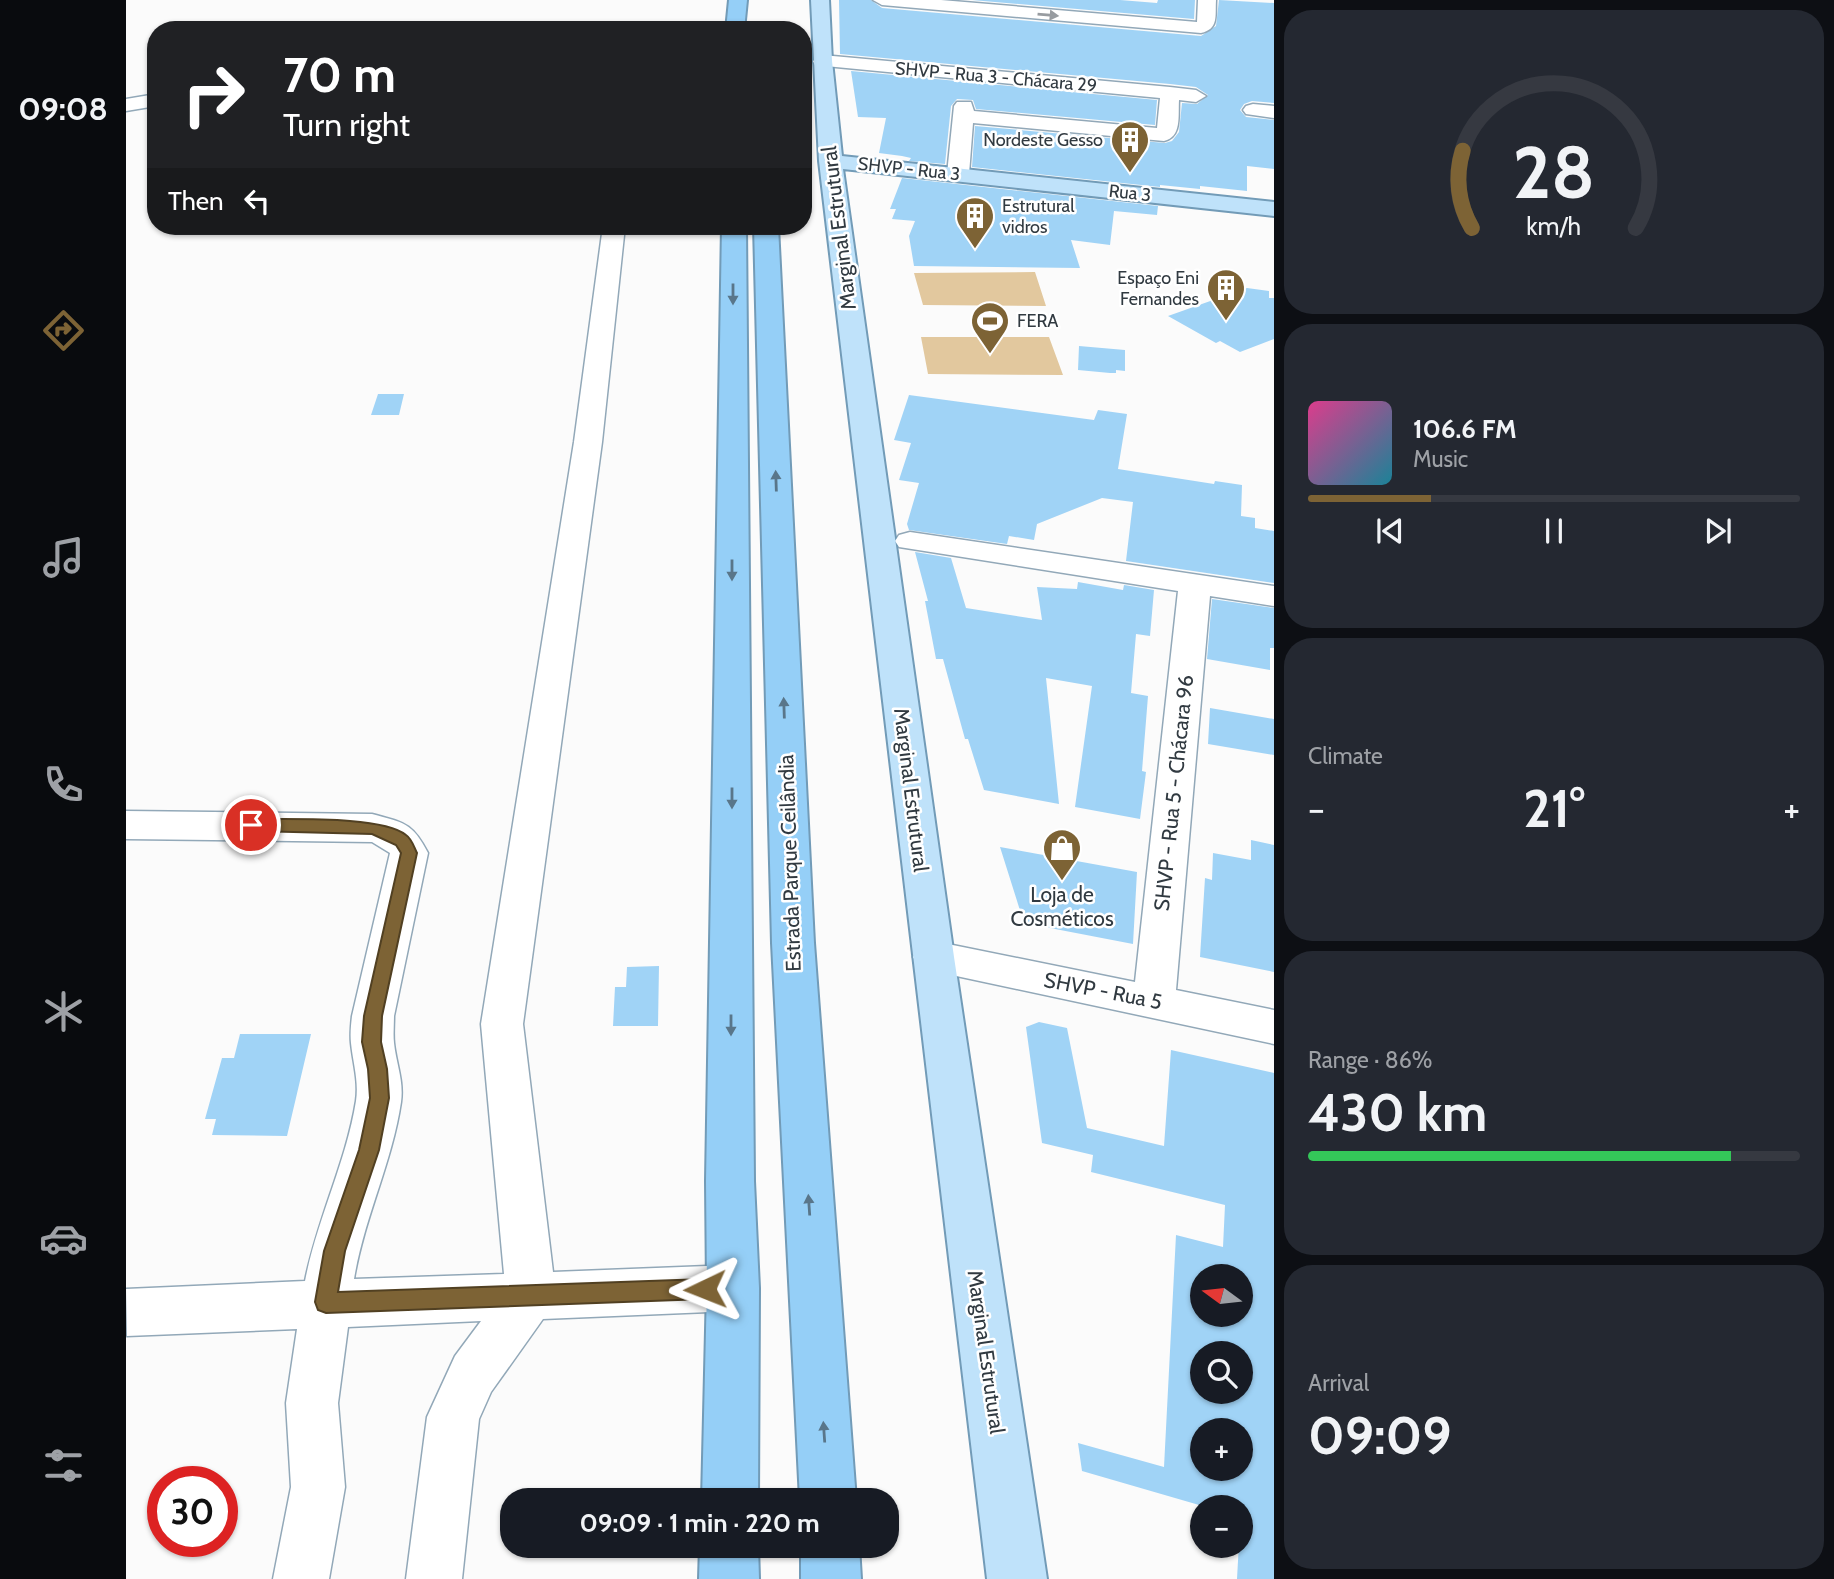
<!DOCTYPE html>
<html lang="en">
<head>
<meta charset="utf-8">
<style>
  :root { --surface:#171b24; --page:#242831; --text:#f1f3f6; --muted:#9ea1a6; --line:#363941; --accent:#7d6335 }
  body { margin:0; font-family:Cabin,sans-serif; background:var(--page); color:var(--text); height:100vh; display:flex; flex-direction:column; font-size:26px; white-space:nowrap }
  * { box-sizing:border-box; margin:0 }
  p { font-size:23px; color:var(--muted) }
  .icon { flex:none; width:38px; height:38px; fill:none; stroke:currentColor; stroke-width:2; stroke-linecap:round; stroke-linejoin:round }
  .map { position:relative; flex:1; overflow:hidden }
  .panel { display:flex; flex-direction:column; gap:10px; padding:10px; background:#0d0f14; width:560px }
  .panel>* { flex:none }
  .banner { position:absolute; left:21px; top:21px; width:665px; height:214px; border-radius:28px; box-shadow:0 2px 5px #0004; background:#202124; color:#fff; overflow:hidden }
  .needle { width:46px; rotate:285deg }
  .controls { position:absolute; left:1064px; top:1264px; display:grid; gap:14px }
  .controls a { display:grid; place-items:center; width:63px; height:63px; border-radius:50%; background:var(--surface); box-shadow:0 2px 5px #0004; font-size:35px }
  .speed { position:absolute; left:21px; top:1466px; display:flex; gap:14px; font-size:35px; font-weight:700; text-align:center }
  .speed>* { display:grid; place-content:center; width:91px; height:91px; border-radius:50%; background:var(--surface); box-shadow:0 2px 5px #0004; line-height:1 }
  .speed .limit { border:10px solid #d22; background:#fff; color:#111 }
  .pin { position:absolute; display:grid; place-items:center; width:60px; height:60px; color:#fff; margin:-30px; border:4px solid #fff; border-radius:50%; box-shadow:0 2px 7px #0007 }
  .me { position:absolute; width:77px; margin:-38px; rotate:268deg; stroke-linejoin:round; filter:drop-shadow(0 0 5px #0008) }
  .turn { display:flex; align-items:center; gap:24px; height:147px; padding:0 21px; font-size:32px }
  .turn .icon { width:91px; height:91px; stroke-width:2.5 }
  .turn b { display:block; font-size:49px; line-height:60px }
  .then { display:flex; align-items:center; height:66px; padding:0 21px; background:#0003; gap:14px; font-size:26px }
  .big { font-size:52px; font-weight:700; line-height:1.1 }
  .panel .card { flex:1; display:flex; flex-direction:column; justify-content:center; gap:10px; min-width:0; padding:0 24px; border-radius:28px; background:var(--page) }
  .panel .dial { align-items:center; gap:0 }
  .dial svg { height:182px; overflow:visible; fill:none; stroke:var(--line); stroke-width:7; stroke-linecap:round; text-anchor:middle }
  .dial text { fill:var(--text); stroke:none }
  .song { display:flex; align-items:center; gap:21px }
  .cover { width:84px; height:84px; border-radius:10px; background:linear-gradient(135deg,hsl(330 70% 55%),hsl(190 70% 35%)) }
  .played { height:7px; border-radius:4px; background:linear-gradient(90deg,var(--accent) 25%,var(--line) 25%) }
  .keys { display:flex; justify-content:space-around; direction:ltr }
  .heat { display:flex; justify-content:space-between; align-items:center; font-size:38px; direction:ltr }
  .charge { height:10px; border-radius:5px; background:linear-gradient(90deg,#34c759 86%,var(--line) 0) }
  .trip { position:absolute; left:374px; top:1488px; width:399px; height:70px; border-radius:28px; background:var(--surface); box-shadow:0 2px 5px #0004; font-weight:700; line-height:70px; text-align:center }
  main { display:flex; flex:1; min-height:0 }
  .dock { display:flex; flex-direction:column; width:126px; justify-content:space-around; align-items:center; background:#090b0e; color:var(--muted) }
  .dock .icon { width:49px; height:49px }
  .dock .current { color:var(--accent) }
  .dock b { font-size:32px; color:var(--text) }
  .map>svg:first-child { display:block }
  .green { fill:#e2c89e }
  .building { fill:#a0d3f6; fill-rule:evenodd }
  .lines { fill:none; stroke-linecap:round; stroke-linejoin:round }
  .minor-casing { stroke:#92a8b8; stroke-width:3 }
  .major-casing { stroke:#729bb7; stroke-width:4 }
  .highway-casing { stroke:#729bb7; stroke-width:4 }
  .minor { fill:#fff; fill-rule:evenodd }
  .major { fill:#bfe2fa; fill-rule:evenodd }
  .highway { fill:#95cff7; fill-rule:evenodd }
  .oneway { fill:#989ca0 }
  .oneway2 { fill:#59768a }
  .route { fill:#7d6335; stroke:#514022; stroke-width:2 }
  .labels { text-anchor:middle; stroke-width:5; stroke-linejoin:round; paint-order:stroke }
  .far-street-label { font-size:18px; fill:#313a41; stroke:#fff }
  .far-poi-label { font-size:18px; fill:#313a41; stroke:#fff; text-anchor:end }
  .street-label { font-size:21px; fill:#313a41; stroke:#fff }
  .poi-label { font-size:21px; fill:#313a41; stroke:#fff }
</style>
</head>
<body>
<main>
<nav class="dock">
<b>09:08</b>
<svg class="icon current" aria-label="directions" viewBox="0 0 24 24"><path d="M12 3l9 9-9 9-9-9zM9 14v-3h6M13 9l2 2-2 2"/></svg>
<svg class="icon" aria-label="music" viewBox="0 0 24 24"><path d="M9 18V5l10-2v13"/><circle cx="6" cy="18" r="3"/><circle cx="16" cy="16" r="3"/></svg>
<svg class="icon" aria-label="phone" viewBox="0 0 24 24"><path d="M5 4h4l2 5-3 2q2 4 5 5l2-3 5 2v4C11 20 4 13 5 4z"/></svg>
<svg class="icon" aria-label="climate" viewBox="0 0 24 24"><path d="M12 3v18M4 7l16 10M4 17L20 7"/></svg>
<svg class="icon" aria-label="car" viewBox="0 0 24 24"><path d="M5 17H2v-5l4-1 3-4h7l3 4 3 1v5h-3M9 17h6M6 11h13"/><circle cx="7" cy="17" r="2"/><circle cx="17" cy="17" r="2"/></svg>
<svg class="icon" aria-label="filters" viewBox="0 0 24 24"><path d="M4 7h16M4 17h16"/><circle cx="9" cy="7" r="2"/><circle cx="15" cy="17" r="2"/></svg>
</nav>
<div class="map">
<svg width="1148" height="1579" viewBox="0 0 1148 1579">
  <rect width="100%" height="100%" fill="#fbfbfb"/>
  <path class="green" d="M909,272L920,306L797,305L788,273Z
    M795,337H923L937,375L802,374Z"/>
  <path class="building" d="M713,0H745L756,8L1075,36L1090,26L1093,0L1148,3V103L1126,101L1118,104L1114,110L1120,117L1148,120V169L1121,166V191L1074,186V189L1034,185V187L846,167L849,126L1039,143L1046,141L1053,132L1056,103L1071,104L1082,95L1070,87L1044,84L714,54Z
    M846,0H994L1031,3L1032,0H1069L1068,19Z
    M725,71L1031,100L1029,125L850,109L847,100L831,99L825,106L819,164L783,161L785,158L776,156L753,153L760,118L732,117Z
    M776,178L1032,206L1031,215L988,211L984,245L945,240L954,268L788,266L783,236L789,221L766,219L770,209H764Z
    M1121,288L1143,291V298H1148V339L1114,352L1094,341L1090,343L1042,316Z
    M953,346L999,350V371L990,370V373H984L952,370Z
    M252,394H278L273,415H245Z
    M783,395L968,420L972,410L1001,414L992,469L1088,484L1089,481L1116,485L1115,516L1129,518V528L1148,531V583L1000,561L1007,502L976,498L911,524L908,540L883,536L881,544L783,530L781,524L793,483L773,480L785,443L768,440Z
    M789,552L825,558L840,608L916,620L911,587L951,589L952,582L997,590L998,585L1028,590L1024,636L1010,634L1005,693L1022,696L1016,771L1020,772L1014,819L949,807L966,686L920,678L933,804L858,790L842,739H839L817,659H810L799,601H802Z
    M1086,599L1148,608V648H1144V670L1081,659Z
    M1084,708L1148,719V755L1082,744Z
    M1125,840L1148,845V972L1074,957L1079,878L1086,880L1087,853L1125,860Z
    M874,847L1011,872L1007,944L898,923Z
    M533,966L532,1026H487L489,987H500L501,967Z
    M913,1022L941,1028L961,1128L1038,1146L1045,1050L1148,1073V1579H1111L1115,1507H1080L956,1471L952,1443L1038,1467L1050,1235L1097,1247L1099,1205L965,1172L967,1155L916,1143L900,1027ZM1076,1276H1115V1314H1076ZM1076,1353H1115V1391H1076ZM1076,1430H1115V1468H1076Z
    M114,1034H185L161,1136L86,1135L90,1119H79L96,1058H108Z"/>
  <g class="lines">
    <defs>
      <path id="minor" d="M747,0H815L1071,22L1072,0H1090C1089,16 1093,29 1075,33L756,5Z
        M696,55L1044,87L1070,90L1080,96L1070,102L1053,100C1052,116 1056,137 1038,141L847,123L843,174L840,179H824L821,174L828,106L831,102H845L848,111L1031,128L1034,98L689,65L687,61Z
        M30,94V106L0,111V99Z
        M1127,104L1148,106V118L1120,114L1117,110L1120,106Z
        M477,226H499L476,442L397,1024L427,1272L607,1265L624,1272L632,1288L624,1304L607,1311L417,1319L365,1392L353,1419L336,1579H280L301,1417L329,1356L355,1321L222,1327L212,1403L219,1487L203,1579H147L165,1487L160,1403L171,1329L1,1336L0,1289L179,1281C191,1219 220,1163 230,1101C233,1081 227,1063 225,1043C224,1034 225,1025 226,1016L264,853L246,842L0,839V811L246,814C278,823 286,822 302,853L268,1016C268,1025 267,1034 268,1043C270,1063 278,1081 275,1102C266,1163 238,1218 228,1279L378,1274L355,1024L448,442Z
        M784,532L1148,586V606L1084,596L1050,990L1148,1010V1044L793,968L787,957L793,946L807,941L1009,982L1052,591L773,547L769,541L773,535Z"/>
      <path id="major" d="M685,0H703L706,61L716,156L1148,202V216L717,169L828,957L921,1579H861L693,161Z"/>
      <path id="highway" d="M603,0H621L618,30H600Z
        M596,226H620L628,1181L633,1288L632,1500H576L581,1288L580,1181Z
        M628,226H652L688,943L730,1500H674L646,943Z
        M574,1545H632L633,1579H573Z
        M675,1545H733L735,1579H675Z"/>
    </defs>
    <use href="#minor" class="minor-casing"/>
    <use href="#major" class="major-casing"/>
    <use href="#highway" class="highway-casing"/>
    <use href="#minor" class="minor"/>
    <use href="#major" class="major"/>
    <use href="#highway" class="highway"/>
  </g>
  <defs><path id="oneway-solid" d="M-6-.8H1V-3.2L6.5 0L1 3.2V.8H-6Z" transform="scale(1.75)"/></defs>
  <use class="oneway" href="#oneway-solid" transform="translate(922 15) rotate(5)"/>
  <g class="oneway2">
    <use href="#oneway-solid" transform="translate(607 294) rotate(90)"/>
    <use href="#oneway-solid" transform="translate(650 481) rotate(-92)"/>
    <use href="#oneway-solid" transform="translate(606 570) rotate(90)"/>
    <use href="#oneway-solid" transform="translate(658 708) rotate(-92)"/>
    <use href="#oneway-solid" transform="translate(606 798) rotate(90)"/>
    <use href="#oneway-solid" transform="translate(605 1025) rotate(90)"/>
    <use href="#oneway-solid" transform="translate(683 1205) rotate(-94)"/>
    <use href="#oneway-solid" transform="translate(698 1432) rotate(-94)"/>
  </g>
  <path class="route" d="M125,819C159,820 256,815 280,835C286,839 288,847 291,853L256,1016L255,1042L261,1069L263,1098L253,1150L219,1251L212,1292L579,1279L587,1282L590,1289L587,1296L579,1299L200,1313L192,1310L189,1302L198,1251L233,1150L244,1098L242,1069L236,1042L238,1016L275,853L270,845L246,834L125,831L117,825Z"/>
  <defs>
    <symbol id="building-pin" viewBox="-11 -11 22 30"><path d="M0 17L-7.5 6A9.5 9.5 0 1 1 7.5 6Z" fill="#7d6335" stroke="#fff"/><path d="M-4-6H4V6H1V3H-1V6H-4ZM-2.5-4.3h1.7v1.8h-1.7ZM.8-4.3h1.7v1.8H.8ZM-2.5-1h1.7V.8h-1.7ZM.8-1h1.7V.8H.8Z" fill="#fff"/></symbol>
    <symbol id="stadium-pin" viewBox="-11 -11 22 30"><path d="M0 17L-7.5 6A9.5 9.5 0 1 1 7.5 6Z" fill="#7d6335" stroke="#fff"/><path d="M0-5a6.5 5 0 1 0 0 10a6.5 5 0 1 0 0-10ZM-3.5-1.8h7v3.6h-7Z" fill="#fff"/></symbol>
    <symbol id="shop-pin" viewBox="-11 -11 22 30"><path d="M0 17L-7.5 6A9.5 9.5 0 1 1 7.5 6Z" fill="#7d6335" stroke="#fff"/><path d="M-5-2.5h2.3a2.7 3.5 0 0 1 5.4 0H5L5.5 6h-11ZM-1.5-2.5h3a1.5 2.3 0 0 0-3 0Z" fill="#fff"/></symbol>
  </defs>
  <g fill-rule="evenodd">
    <use href="#building-pin" x="982" y="118" width="44" height="60"/>
    <use href="#building-pin" x="827" y="194" width="44" height="60"/>
    <use href="#building-pin" x="1078" y="266" width="44" height="60"/>
    <use href="#stadium-pin" x="842" y="299" width="44" height="60"/>
    <use href="#shop-pin" x="914" y="826" width="44" height="60"/>
  </g>
  <g class="labels">
    <g class="far-street-label">
      <text transform="translate(870 77) rotate(5)" y="6">SHVP - Rua 3 - Chácara 29</text>
      <text transform="translate(783 169) rotate(6)" y="6">SHVP - Rua 3</text>
      <text transform="translate(1004 193) rotate(6)" y="6">Rua 3</text>
    </g>
    <g class="far-poi-label">
      <text x="977" y="146">Nordeste Gesso</text>
      <text x="876" y="212" text-anchor="start">Estrutural<tspan x="876" dy="21">vidros</tspan></text>
      <text x="1073" y="284">Espaço Eni<tspan x="1073" dy="21">Fernandes</tspan></text>
      <text x="891" y="327" text-anchor="start">FERA</text>
    </g>
    <g class="street-label">
      <text transform="translate(713 228) rotate(-97)" y="7">Marginal Estrutural</text>
      <text transform="translate(785 790) rotate(83)" y="7">Marginal Estrutural</text>
      <text transform="translate(1048 793) rotate(-84)" y="7">SHVP - Rua 5 - Chácara 96</text>
      <text transform="translate(664 863) rotate(-92)" y="7">Estrada Parque Ceilândia</text>
      <text transform="translate(977 991) rotate(11)" y="7">SHVP - Rua 5</text>
      <text transform="translate(860 1352) rotate(82)" y="7">Marginal Estrutural</text>
    </g>
    <g class="poi-label">
      <text x="936" y="902">Loja de<tspan x="936" dy="24">Cosméticos</tspan></text>
    </g>
  </g>
</svg>
<div class="controls">
<a><svg class="needle" viewBox="-14 -14 28 28"><path d="M0-13l5 13h-10z" fill="#e53935"/><path d="M0 13l5-13h-10z" fill="#9ea1a6"/></svg></a>
<a><svg class="icon" aria-label="search" viewBox="0 0 24 24"><circle cx="10" cy="10" r="6"/><path d="M15 15l6 6"/></svg></a>
<a>+</a>
<a>−</a>
</div>
<div class="speed"><div class="limit">30</div></div>
<div class="pin" style="left:125px;top:825px;background:#d93025"><svg class="icon" aria-label="arrive" viewBox="0 0 24 24"><path d="M6 21V4h12l-3 4 3 4H6"/></svg></div>
<svg class="me" style="left:579px;top:1289px" viewBox="-20 -20 40 40"><path d="M0-17L14 15 0 8-14 15z" fill="#7d6335" stroke="#fff" stroke-width="4"/></svg>
<div class="trip">09:09 · 1 min · 220 m</div>
<div class="banner">
<div class="turn"><svg class="icon" aria-label="right" viewBox="0 0 24 24"><path d="M7 20v-9h11M14 6l5 5-5 5"/></svg><div><b>70 m</b>Turn right</div></div>
<div class="then">Then<svg class="icon" aria-label="left" viewBox="0 0 24 24"><path d="M17 20v-9H6M10 6l-5 5 5 5"/></svg></div>
</div>
</div>
<section class="panel">
<div class="card dial"><svg viewBox="0 0 100 80">
<path d="M14 69A42 42 0 1 1 86 69"/>
<path d="M14 69A42 42 0 0 1 10 35" stroke="#7d6335"/>
<text x="50" y="56" font-size="32" font-weight="700">28</text>
<text x="50" y="72" font-size="11">km/h</text>
</svg></div>
<div class="card">
<div class="song"><i class="cover"></i><div><b>106.6 FM</b><p>Music</p></div></div>
<div class="played"></div>
<div class="keys"><svg class="icon" aria-label="previous" viewBox="0 0 24 24"><path d="M18 5L8 12l10 7zM5 5v14"/></svg><svg class="icon" aria-label="pause" viewBox="0 0 24 24"><path d="M8 5v14M16 5v14"/></svg><svg class="icon" aria-label="next" viewBox="0 0 24 24"><path d="M6 5l10 7-10 7zM19 5v14"/></svg></div>
</div>
<div class="card"><p>Climate</p>
<div class="heat"><a>−</a><b class="big">21°</b><a>+</a></div>
</div>
<div class="card"><p>Range · 86%</p><b class="big">430 km</b><div class="charge"></div></div>
<div class="card"><p>Arrival</p><b class="big">09:09</b></div>
</section>
</main>
</body>
</html>
